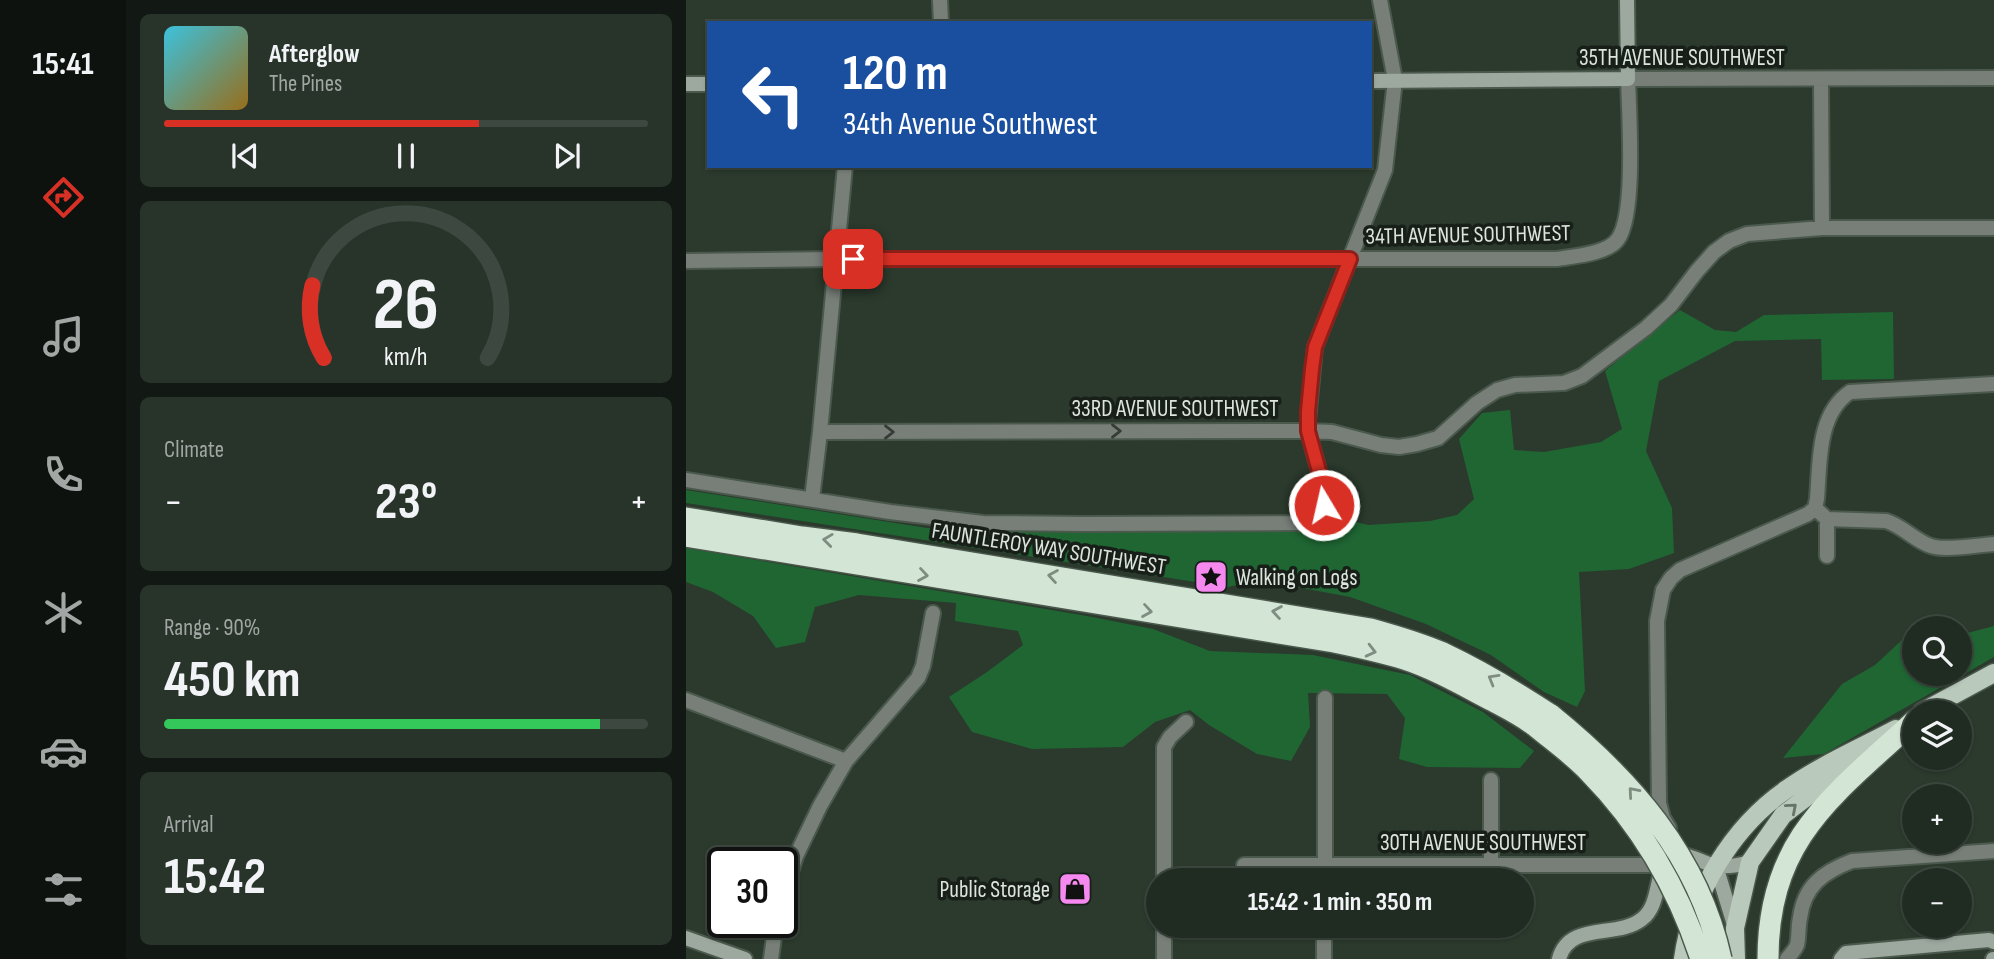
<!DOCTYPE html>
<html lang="en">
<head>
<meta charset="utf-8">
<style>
  :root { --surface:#202c22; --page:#28342a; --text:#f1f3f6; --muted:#a2a7a5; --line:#3d4840; --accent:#d93025 }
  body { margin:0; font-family:"Sofia Sans Condensed",sans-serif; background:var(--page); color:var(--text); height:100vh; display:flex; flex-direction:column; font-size:26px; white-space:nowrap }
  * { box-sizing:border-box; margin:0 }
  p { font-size:23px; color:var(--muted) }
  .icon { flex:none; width:38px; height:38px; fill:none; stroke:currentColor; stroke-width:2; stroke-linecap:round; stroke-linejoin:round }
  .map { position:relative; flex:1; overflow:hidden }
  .sheet { display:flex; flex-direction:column; gap:14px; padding:14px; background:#121813; width:560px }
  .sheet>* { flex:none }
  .top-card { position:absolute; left:21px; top:21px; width:665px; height:147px; border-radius:0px; box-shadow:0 2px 5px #0004,0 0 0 2px var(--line); background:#1a4fa0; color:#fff; overflow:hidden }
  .controls { position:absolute; left:1216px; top:616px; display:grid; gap:14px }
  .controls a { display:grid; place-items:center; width:70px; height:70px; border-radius:50%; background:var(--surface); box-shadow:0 2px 5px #0004,0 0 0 2px var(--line); font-size:35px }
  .speed { position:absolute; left:21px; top:847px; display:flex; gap:14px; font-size:35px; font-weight:700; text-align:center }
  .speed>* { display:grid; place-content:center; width:91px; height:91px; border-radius:50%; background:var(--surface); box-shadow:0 2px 5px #0004,0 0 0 2px var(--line); line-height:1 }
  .speed .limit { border:4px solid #111; border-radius:10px; background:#fff; color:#111 }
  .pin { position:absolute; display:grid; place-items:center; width:60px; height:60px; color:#fff; margin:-30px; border-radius:14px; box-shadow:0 4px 10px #0006 }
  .me { position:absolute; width:77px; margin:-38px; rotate:351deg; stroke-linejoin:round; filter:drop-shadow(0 0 5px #0008) }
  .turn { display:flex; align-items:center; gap:24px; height:147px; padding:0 21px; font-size:32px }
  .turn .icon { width:91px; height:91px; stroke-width:2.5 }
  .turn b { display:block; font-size:49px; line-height:60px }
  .big { font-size:52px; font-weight:700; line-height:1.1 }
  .sheet .card { flex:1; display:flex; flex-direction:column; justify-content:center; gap:10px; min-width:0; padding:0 24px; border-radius:10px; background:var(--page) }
  .sheet .dial { align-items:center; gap:0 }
  .dial svg { height:182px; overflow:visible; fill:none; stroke:var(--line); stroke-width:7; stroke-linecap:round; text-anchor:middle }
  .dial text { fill:var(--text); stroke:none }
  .song { display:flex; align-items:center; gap:21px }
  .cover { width:84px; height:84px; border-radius:10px; background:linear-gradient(135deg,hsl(190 70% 55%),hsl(40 70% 35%)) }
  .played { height:7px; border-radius:4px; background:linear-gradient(90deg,var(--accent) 65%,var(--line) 65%) }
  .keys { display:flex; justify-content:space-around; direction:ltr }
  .heat { display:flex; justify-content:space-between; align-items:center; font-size:38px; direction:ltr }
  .charge { height:10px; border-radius:5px; background:linear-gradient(90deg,#34c759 90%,var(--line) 0) }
  .trip { position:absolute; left:460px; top:868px; width:388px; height:70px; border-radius:35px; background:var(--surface); box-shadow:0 2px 5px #0004,0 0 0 2px var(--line); font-weight:700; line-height:70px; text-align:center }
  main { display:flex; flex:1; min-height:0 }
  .dock { display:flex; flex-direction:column; width:126px; justify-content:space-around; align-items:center; background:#0d120e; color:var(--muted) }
  .dock .icon { width:49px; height:49px }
  .dock .on { color:var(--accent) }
  .dock b { font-size:32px; color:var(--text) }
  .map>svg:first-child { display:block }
  .green { fill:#1f6633 }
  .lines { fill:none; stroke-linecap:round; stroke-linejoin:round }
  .street-casing { stroke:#4b594d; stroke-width:18 }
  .secondary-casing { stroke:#4b594d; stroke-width:18 }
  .primary-casing { stroke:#4b594d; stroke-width:21 }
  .highway-casing { stroke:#4b594d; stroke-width:24 }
  .street { stroke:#787f79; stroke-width:14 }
  .secondary { stroke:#9da99e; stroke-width:14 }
  .primary { stroke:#b9c9bb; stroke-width:18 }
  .highway { stroke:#d3e5d5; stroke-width:21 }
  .highway-bridge-casing { stroke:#4b594d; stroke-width:24; stroke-linecap:butt }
  .highway-bridge { stroke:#d3e5d5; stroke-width:21 }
  .oneway { stroke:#353c36 }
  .oneway2 { stroke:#7f8c80 }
  .oneway3 { stroke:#68746a }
  .route-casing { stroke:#8d1f18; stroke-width:18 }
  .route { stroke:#d93025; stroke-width:12 }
  .labels { text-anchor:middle; stroke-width:7; stroke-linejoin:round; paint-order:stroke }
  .street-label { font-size:23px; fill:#dce5dd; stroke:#181f19 }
  .poi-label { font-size:23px; fill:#dce5dd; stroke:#181f19; text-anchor:start }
</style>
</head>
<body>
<main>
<nav class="dock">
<b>15:41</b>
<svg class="icon on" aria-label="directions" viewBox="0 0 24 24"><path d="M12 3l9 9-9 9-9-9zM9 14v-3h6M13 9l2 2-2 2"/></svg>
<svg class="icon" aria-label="music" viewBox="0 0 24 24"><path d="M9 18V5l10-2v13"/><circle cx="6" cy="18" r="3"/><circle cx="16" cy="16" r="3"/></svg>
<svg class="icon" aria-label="phone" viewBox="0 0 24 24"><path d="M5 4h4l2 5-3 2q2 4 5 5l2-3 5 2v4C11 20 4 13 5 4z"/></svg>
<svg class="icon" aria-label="climate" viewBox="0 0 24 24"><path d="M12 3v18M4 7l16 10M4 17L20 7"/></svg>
<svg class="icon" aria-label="car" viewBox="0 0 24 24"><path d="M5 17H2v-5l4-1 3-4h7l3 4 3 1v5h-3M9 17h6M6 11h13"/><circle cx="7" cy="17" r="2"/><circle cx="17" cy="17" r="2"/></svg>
<svg class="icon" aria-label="filters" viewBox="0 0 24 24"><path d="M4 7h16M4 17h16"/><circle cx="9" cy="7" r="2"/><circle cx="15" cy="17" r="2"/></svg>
</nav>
<section class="sheet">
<div class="card">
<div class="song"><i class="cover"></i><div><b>Afterglow</b><p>The Pines</p></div></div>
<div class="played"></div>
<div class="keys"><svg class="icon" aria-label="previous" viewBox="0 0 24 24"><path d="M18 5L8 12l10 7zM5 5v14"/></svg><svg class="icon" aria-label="pause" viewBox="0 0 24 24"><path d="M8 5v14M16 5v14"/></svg><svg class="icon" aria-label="next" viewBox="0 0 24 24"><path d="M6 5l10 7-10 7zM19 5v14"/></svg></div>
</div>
<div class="card dial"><svg viewBox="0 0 100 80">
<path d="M14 69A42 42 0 1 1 86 69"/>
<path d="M14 69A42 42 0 0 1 9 37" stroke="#d93025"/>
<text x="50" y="56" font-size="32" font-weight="700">26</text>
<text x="50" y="72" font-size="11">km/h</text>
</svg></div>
<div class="card"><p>Climate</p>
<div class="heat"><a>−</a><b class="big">23°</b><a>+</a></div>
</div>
<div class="card"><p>Range · 90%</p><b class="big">450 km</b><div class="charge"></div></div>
<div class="card"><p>Arrival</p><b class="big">15:42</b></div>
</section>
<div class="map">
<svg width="1308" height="959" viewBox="0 0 1308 959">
  <rect width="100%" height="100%" fill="#2b3a2d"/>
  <path class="green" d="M994,310L1029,330L1050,332L1078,315L1207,312L1208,379L1136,380L1135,339L1049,341L973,381L960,451L986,508L988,553L943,569L893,572L899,691L891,707L858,692L805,655L740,624L664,597L573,580L542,587L0,503V490L241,528L316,531H619L637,528L646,516L682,525L744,521L771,515L788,499L773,439L796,413L824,410L828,450L858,452L915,442L936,429L919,371Z
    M0,548L401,616L467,629L524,651L627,655L724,675L797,712L848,751L834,768L741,767L713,759L719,718L701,694L622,693L624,727L605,761L571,754L523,725L504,710L469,722L437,747L346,749L286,732L263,697L301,672L337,645L332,631L269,621L270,603L173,595L129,607L119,642L90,648L67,616L27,592L0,582Z
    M1308,626V657L1138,754L1097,758L1156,684L1189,665L1216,640L1228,639V674H1274V635Z"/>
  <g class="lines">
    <defs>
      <path id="street" d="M254,0L255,23
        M1135,79L1136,228
        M0,261L150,259H871C888,256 922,254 932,239C950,214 943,114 942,79L1308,78
        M134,432L622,431L646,432L695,445L713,447L731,444L752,438L791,403L811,390L829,385L878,383L896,376L960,328L985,305L1011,271L1028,252L1043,241L1061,234L1136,228H1308
        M0,480L204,512L297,523L398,524L620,523L632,518L638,505L639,493L622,431V421L629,347L699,170L709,80L694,0
        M126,499L134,432L159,166
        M1129,508L1131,499C1134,463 1131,414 1164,392L1308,384
        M1129,508L1141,519L1200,521C1217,526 1229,541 1245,546C1258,551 1293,545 1308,544
        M1141,556V519
        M0,700L160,761
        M983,828L977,818L973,803L971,621L977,590L985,578L994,570L1122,514L1129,508
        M558,865H977
        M805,865V780
        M478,880V747L484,737L500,722
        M639,880V698
        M96,900L110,856L134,806L160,761L232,678L237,666L247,613
        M478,926V959
        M85,959L90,922
        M638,959V926
        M1101,959C1104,955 1109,950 1111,945C1113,937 1112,926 1114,918C1118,886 1137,872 1166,861L1308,851"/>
      <path id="secondary" d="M684,81L942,79L941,0
        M0,84H23
        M1030,866L1049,928
        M0,938L59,959
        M873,959C883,921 931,939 956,919C976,904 968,868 985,858C1000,849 1017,865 1032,866C1042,867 1054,865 1064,862
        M1155,959L1160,953L1303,940L1308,942
        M1307,959H1308"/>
      <path id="primary" d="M1236,712L1308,673
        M997,959C1006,893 1046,827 1101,789C1135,765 1174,748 1210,729
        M1050,959L1049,928L1064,862L1097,815L1165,763"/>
      <path id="highway" d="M0,518L116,537L171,544L685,629C710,636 734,643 757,653C795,671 830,692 865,715
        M0,536L648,642C672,647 695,652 718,659C749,669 778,686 807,701C822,709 836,716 849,726
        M1082,959C1082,838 1148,795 1228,721"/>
    </defs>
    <use href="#street" class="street-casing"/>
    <use href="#secondary" class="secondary-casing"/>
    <use href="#primary" class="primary-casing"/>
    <use href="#highway" class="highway-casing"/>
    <use href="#street" class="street"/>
    <use href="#secondary" class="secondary"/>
    <use href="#primary" class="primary"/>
    <use href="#highway" class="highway"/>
    <defs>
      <path id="highway-bridge" d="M865,715C945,780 1012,855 1035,959
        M849,726C867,741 887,755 903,772C955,825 992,888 1015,959"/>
    </defs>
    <use href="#highway-bridge" class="highway-bridge-casing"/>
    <use href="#highway-bridge" class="highway-bridge"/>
  </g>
  <defs><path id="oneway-chevron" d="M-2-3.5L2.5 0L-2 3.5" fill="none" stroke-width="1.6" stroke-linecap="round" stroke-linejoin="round" transform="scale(1.75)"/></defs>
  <g class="oneway">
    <use href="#oneway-chevron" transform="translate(430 431)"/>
    <use href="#oneway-chevron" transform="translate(203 432)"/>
  </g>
  <g class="oneway2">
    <use href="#oneway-chevron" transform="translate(142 540) rotate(-173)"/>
    <use href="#oneway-chevron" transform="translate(237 575) rotate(9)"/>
    <use href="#oneway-chevron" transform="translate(367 576) rotate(-171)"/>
    <use href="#oneway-chevron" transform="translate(461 611) rotate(9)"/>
    <use href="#oneway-chevron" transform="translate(591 612) rotate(-171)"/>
    <use href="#oneway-chevron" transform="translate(685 651) rotate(14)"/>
    <use href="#oneway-chevron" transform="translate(807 679) rotate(-150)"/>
    <use href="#oneway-chevron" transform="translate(947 792) rotate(-131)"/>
  </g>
  <use class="oneway3" href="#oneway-chevron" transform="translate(1106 808) rotate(-41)"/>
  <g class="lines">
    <defs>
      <path id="route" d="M167,259H664L629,347L626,369L622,411V431L639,493L638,505"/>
    </defs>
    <use href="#route" class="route-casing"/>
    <use href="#route" class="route"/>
  </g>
  <defs>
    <symbol id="sight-square" viewBox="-11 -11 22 22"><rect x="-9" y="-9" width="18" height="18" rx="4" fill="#f589ef" stroke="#181f19"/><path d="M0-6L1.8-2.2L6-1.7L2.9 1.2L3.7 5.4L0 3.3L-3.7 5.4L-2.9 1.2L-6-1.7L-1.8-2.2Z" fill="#111"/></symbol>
    <symbol id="shop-square" viewBox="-11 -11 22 22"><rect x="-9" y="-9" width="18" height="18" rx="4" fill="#f589ef" stroke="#181f19"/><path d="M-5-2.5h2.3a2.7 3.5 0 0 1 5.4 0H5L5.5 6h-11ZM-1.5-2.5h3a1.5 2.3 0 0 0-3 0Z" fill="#111"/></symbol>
  </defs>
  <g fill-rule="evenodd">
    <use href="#sight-square" x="506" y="558" width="38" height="38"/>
    <use href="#shop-square" x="370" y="870" width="38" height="38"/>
  </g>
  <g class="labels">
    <g class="street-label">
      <text x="996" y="65">35TH AVENUE SOUTHWEST</text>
      <text transform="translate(782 234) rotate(-1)" y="8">34TH AVENUE SOUTHWEST</text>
      <text x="489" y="416">33RD AVENUE SOUTHWEST</text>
      <text transform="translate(363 548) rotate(9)" y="8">FAUNTLEROY WAY SOUTHWEST</text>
      <text x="797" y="850">30TH AVENUE SOUTHWEST</text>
    </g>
    <g class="poi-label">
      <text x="550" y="585">Walking on Logs</text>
      <text x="364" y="897" text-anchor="end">Public Storage</text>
    </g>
  </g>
</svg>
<div class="controls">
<a><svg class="icon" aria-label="search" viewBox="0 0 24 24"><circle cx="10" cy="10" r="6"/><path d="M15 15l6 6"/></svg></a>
<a><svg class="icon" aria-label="layers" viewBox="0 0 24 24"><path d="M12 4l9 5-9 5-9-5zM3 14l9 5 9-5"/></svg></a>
<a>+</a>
<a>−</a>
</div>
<div class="speed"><div class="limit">30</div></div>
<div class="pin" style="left:167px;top:259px;background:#d93025"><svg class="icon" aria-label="arrive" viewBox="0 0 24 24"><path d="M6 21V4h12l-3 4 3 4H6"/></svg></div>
<svg class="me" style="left:638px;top:505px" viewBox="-20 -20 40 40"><circle r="17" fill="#d93025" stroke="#fff" stroke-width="3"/><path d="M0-11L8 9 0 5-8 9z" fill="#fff"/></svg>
<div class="trip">15:42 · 1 min · 350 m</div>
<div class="top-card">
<div class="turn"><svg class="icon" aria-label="left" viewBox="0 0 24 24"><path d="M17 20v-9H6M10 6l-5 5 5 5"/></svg><div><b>120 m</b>34th Avenue Southwest</div></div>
</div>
</div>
</main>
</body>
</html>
